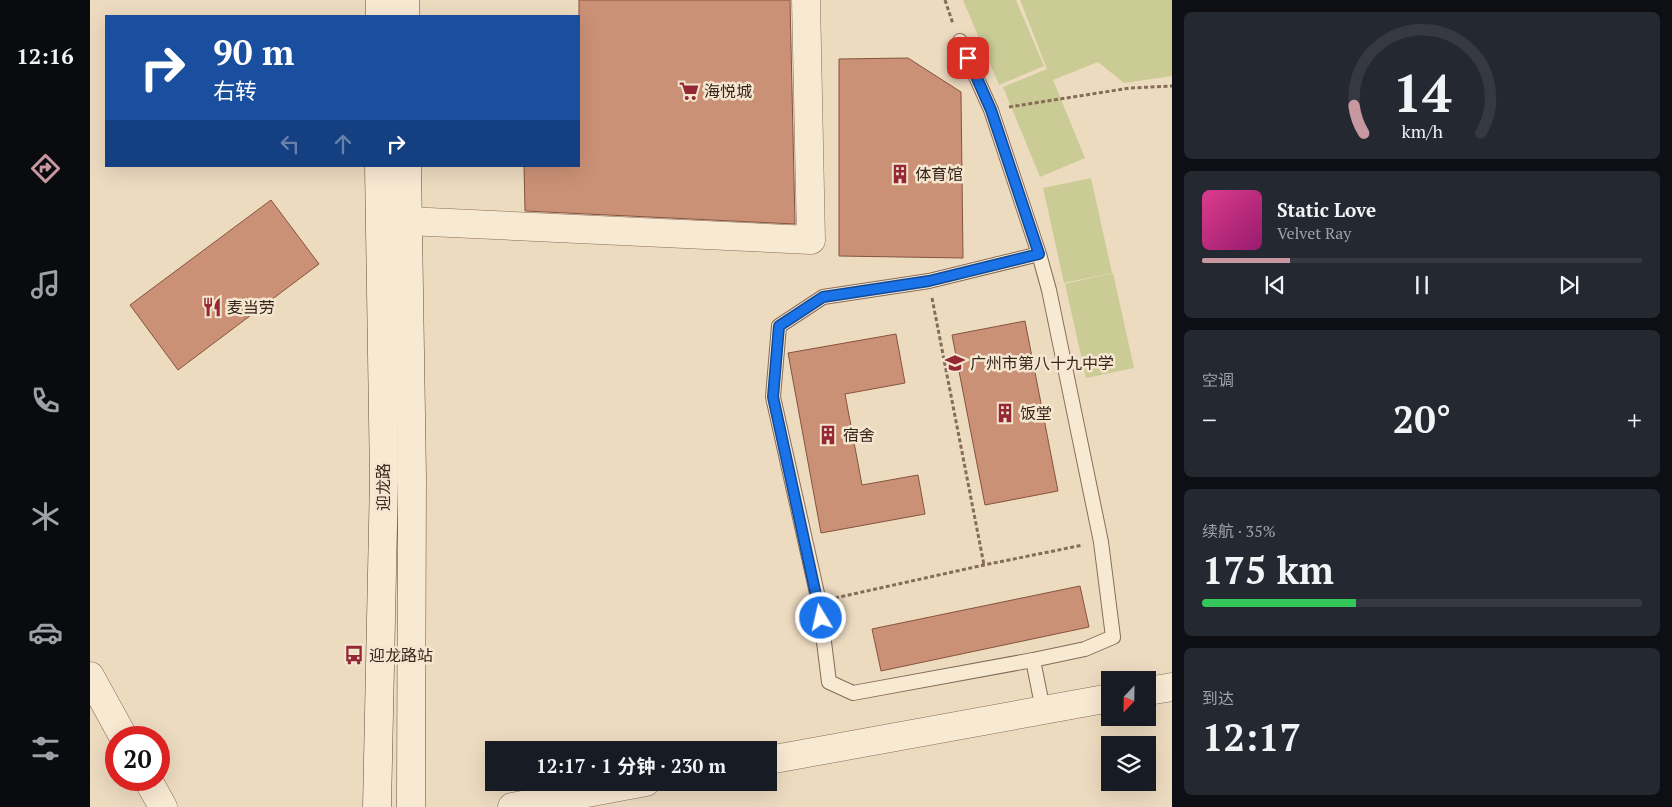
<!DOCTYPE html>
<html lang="zh">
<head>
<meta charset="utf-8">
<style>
  :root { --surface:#171b24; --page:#242831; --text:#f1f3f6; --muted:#9ea1a6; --line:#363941; --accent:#c7989f }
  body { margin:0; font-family:"PT Serif","Noto Sans SC",serif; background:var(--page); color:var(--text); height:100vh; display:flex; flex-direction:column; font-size:19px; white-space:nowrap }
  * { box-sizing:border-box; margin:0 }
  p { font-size:16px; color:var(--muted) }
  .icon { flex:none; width:28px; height:28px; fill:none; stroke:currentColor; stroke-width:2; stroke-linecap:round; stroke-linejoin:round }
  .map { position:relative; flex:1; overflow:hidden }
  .panel { display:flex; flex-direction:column; gap:12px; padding:12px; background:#0d0f14; width:500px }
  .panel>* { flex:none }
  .top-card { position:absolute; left:15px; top:15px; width:475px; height:152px; border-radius:0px; box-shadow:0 5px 20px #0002; background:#1a4fa0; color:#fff; overflow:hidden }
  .needle { width:32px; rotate:202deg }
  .controls { position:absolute; left:1011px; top:671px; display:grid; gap:10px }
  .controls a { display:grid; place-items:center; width:55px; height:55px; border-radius:0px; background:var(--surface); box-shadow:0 5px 20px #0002; font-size:25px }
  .speed { position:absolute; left:15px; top:726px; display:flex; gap:10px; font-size:25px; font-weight:700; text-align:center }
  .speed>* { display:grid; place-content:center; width:65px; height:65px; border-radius:50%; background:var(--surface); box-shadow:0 5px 20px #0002; line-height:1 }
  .speed .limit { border:8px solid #d22; background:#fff; color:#111 }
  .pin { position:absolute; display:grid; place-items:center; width:42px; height:42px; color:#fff; margin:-21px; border-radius:10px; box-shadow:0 2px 8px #0006 }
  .me { position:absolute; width:55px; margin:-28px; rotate:351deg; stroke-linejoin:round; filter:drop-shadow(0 0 4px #0008) }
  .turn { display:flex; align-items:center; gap:18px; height:105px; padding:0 25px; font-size:22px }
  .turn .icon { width:65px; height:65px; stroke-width:2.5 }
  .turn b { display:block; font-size:35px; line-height:42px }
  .lanes { display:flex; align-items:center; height:48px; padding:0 25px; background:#0003; justify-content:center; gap:25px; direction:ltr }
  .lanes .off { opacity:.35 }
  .big { font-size:38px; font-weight:700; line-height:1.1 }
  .panel .tile { flex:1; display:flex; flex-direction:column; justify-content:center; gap:8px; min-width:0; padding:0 18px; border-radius:8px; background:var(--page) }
  .panel .dial { align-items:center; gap:0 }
  .dial svg { height:130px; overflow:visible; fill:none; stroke:var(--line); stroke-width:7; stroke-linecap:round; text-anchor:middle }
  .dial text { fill:var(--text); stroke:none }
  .song { display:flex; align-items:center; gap:15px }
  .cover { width:60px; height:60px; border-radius:8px; background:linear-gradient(135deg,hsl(330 70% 55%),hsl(320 70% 35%)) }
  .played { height:5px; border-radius:2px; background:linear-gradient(90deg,var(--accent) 20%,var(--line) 20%) }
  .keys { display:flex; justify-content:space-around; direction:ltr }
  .heat { display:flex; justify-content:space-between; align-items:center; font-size:28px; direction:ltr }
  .charge { height:8px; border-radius:4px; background:linear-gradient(90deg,#34c759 35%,var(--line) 0) }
  .trip { position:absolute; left:395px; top:741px; width:292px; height:50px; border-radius:0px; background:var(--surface); box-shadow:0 5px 20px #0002; font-weight:700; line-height:50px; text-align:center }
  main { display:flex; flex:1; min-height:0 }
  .dock { display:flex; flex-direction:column; width:90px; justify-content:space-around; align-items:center; background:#090b0e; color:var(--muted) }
  .dock .icon { width:35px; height:35px }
  .dock .on { color:var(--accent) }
  .dock b { font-size:22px; color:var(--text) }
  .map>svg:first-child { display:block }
  .green { fill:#cacb95 }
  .building { fill:#cb9176; stroke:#85533f }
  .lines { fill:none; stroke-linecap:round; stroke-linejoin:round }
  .lane-casing { stroke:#866c58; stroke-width:16 }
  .street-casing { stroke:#866c58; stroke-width:29 }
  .secondary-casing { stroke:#684d3c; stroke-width:29 }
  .path { stroke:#866c58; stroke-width:3; stroke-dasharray:4 2.5; stroke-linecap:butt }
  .lane { stroke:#f8e9d3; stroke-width:14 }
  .street { stroke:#f8e9d3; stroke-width:28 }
  .secondary { stroke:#f8e9d3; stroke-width:28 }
  .route-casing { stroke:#114b97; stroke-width:12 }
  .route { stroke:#1a73e8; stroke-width:9 }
  .labels { text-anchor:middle; stroke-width:5; stroke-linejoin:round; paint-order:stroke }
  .poi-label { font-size:16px; fill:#36261d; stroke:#f5e6d0; text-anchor:start }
  .street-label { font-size:16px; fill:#36261d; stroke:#f5e6d0 }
</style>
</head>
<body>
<main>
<nav class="dock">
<b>12:16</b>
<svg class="icon on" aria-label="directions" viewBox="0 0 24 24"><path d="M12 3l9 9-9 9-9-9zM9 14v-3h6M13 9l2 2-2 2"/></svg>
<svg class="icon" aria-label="music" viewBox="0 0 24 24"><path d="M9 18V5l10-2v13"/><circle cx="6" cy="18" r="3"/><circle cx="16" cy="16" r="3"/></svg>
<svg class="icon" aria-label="phone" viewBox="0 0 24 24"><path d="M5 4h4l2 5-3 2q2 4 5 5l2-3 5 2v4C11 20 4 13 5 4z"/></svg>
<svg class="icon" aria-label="climate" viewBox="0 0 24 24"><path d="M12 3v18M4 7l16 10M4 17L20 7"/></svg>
<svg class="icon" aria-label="car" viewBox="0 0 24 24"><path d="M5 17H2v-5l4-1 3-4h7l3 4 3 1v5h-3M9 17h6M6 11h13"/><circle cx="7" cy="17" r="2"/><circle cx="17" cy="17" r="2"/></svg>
<svg class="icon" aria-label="filters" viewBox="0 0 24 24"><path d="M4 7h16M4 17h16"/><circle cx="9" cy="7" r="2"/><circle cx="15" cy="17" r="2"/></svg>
</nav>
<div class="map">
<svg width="1082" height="807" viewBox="0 0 1082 807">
  <rect width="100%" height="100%" fill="#eddbc0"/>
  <path class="green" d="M873,0H926L954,66L909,85Z
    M930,0H1082V76L1034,83L1008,62L963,80L995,158L950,177L913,87L957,69Z
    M1001,178L1022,273L974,283L953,188Z
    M1023,273L1044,368L996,378L975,284Z"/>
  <path class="building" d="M489,0H700L705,224L435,211L434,166H489Z
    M818,58L871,92L873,258L749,256V59Z
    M181,200L229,264L88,370L40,305Z
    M935,321L968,491L895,505L862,335Z
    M806,334L815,383L755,394L772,485L828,475L835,514L731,533L698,353Z
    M990,586L999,627L791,671L782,629Z"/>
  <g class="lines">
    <defs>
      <path id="lane" d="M870,41L901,110L949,254L839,281L733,297L689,326L683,397L729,602L739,682L763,693L943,660L953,710
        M943,660L995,649L1023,637L1011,542L959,290L949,254"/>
      <path id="street" d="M317,221L721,240L716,0
        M0,676L34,738
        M1058,691L1082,687
        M679,760L1020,698
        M58,780L73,807
        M422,807L556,782"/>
      <path id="secondary" d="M315,0V16
        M290,16V0
        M317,166L322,477L321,807
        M287,807L294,479L289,166"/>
    </defs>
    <use href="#lane" class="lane-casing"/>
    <use href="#street" class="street-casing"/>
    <use href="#secondary" class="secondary-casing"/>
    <path class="path" d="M855,0L863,24
      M919,107L1040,88L1082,86
      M842,298L894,565
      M745,598L894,565L993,545"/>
    <use href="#lane" class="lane"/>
    <use href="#street" class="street"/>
    <use href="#secondary" class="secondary"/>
  </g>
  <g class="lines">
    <defs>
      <path id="route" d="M731,618L683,397L689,326L733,297L839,281L949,254L901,110L878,58"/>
    </defs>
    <use href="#route" class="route-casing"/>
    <use href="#route" class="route"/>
  </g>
  <defs>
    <symbol id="supermarket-bare" viewBox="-9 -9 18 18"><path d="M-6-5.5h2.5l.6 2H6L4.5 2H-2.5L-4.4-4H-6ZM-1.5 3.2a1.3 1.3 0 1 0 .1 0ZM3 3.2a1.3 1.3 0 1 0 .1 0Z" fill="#942935" stroke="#f5e6d0" stroke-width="2.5" paint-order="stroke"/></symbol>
    <symbol id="building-bare" viewBox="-9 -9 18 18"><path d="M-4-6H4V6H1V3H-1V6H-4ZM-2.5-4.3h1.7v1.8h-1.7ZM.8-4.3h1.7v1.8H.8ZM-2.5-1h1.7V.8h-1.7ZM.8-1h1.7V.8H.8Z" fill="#942935" stroke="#f5e6d0" stroke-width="2.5" paint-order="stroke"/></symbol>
    <symbol id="restaurant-bare" viewBox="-9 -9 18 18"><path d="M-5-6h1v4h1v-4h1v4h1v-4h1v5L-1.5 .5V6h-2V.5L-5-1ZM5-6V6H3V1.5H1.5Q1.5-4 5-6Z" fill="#942935" stroke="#f5e6d0" stroke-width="2.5" paint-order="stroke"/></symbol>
    <symbol id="school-bare" viewBox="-9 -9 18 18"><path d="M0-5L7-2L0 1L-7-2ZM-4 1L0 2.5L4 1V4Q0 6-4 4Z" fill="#942935" stroke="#f5e6d0" stroke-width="2.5" paint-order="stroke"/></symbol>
    <symbol id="bus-bare" viewBox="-9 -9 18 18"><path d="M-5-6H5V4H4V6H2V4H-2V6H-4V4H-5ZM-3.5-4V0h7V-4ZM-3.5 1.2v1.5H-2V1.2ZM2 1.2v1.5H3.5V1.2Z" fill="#942935" stroke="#f5e6d0" stroke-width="2.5" paint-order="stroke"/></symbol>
  </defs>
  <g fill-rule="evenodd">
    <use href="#supermarket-bare" x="585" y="77" width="28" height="28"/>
    <use href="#building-bare" x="796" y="160" width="28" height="28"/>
    <use href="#restaurant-bare" x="108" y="293" width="28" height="28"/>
    <use href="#school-bare" x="851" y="349" width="28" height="28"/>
    <use href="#building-bare" x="901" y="399" width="28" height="28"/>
    <use href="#building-bare" x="724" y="421" width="28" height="28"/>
    <use href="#bus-bare" x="250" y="641" width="28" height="28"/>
  </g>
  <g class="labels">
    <g class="poi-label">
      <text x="614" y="97">海悦城</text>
      <text x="825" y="180">体育馆</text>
      <text x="137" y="313">麦当劳</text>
      <text x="880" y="369">广州市第八十九中学</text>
      <text x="930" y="419">饭堂</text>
      <text x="753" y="441">宿舍</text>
      <text x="279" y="661">迎龙路站</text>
    </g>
    <g class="street-label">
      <text transform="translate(293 487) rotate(-90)" y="6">迎龙路</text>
    </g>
  </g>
</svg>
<div class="controls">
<a><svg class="needle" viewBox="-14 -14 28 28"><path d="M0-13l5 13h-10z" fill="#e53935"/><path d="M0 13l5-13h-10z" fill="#9ea1a6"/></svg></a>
<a><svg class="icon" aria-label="layers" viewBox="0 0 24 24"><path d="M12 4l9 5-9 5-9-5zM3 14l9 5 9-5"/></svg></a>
</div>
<div class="speed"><div class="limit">20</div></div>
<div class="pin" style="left:878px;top:58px;background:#d93025"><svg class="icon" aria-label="arrive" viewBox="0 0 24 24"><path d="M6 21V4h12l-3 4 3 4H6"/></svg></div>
<svg class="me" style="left:731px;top:618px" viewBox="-20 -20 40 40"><circle r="17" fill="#1a73e8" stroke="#fff" stroke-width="3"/><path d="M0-11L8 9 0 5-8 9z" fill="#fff"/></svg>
<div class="trip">12:17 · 1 分钟 · 230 m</div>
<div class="top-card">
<div class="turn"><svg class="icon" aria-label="right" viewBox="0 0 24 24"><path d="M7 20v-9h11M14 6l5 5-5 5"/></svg><div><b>90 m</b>右转</div></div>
<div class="lanes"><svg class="icon off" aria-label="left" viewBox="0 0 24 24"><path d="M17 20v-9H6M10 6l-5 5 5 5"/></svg><svg class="icon off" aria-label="ahead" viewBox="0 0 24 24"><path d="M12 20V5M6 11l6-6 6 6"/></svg><svg class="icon" aria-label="right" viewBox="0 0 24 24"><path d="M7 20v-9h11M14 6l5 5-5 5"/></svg></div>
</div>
</div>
<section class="panel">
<div class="tile dial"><svg viewBox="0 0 100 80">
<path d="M14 69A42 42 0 1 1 86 69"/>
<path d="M14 69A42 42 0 0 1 8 52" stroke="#c7989f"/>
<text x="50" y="56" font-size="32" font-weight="700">14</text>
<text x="50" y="72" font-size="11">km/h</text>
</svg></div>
<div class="tile">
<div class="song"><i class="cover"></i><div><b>Static Love</b><p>Velvet Ray</p></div></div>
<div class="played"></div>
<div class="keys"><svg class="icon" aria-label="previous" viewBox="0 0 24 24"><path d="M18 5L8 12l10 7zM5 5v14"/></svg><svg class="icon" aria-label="pause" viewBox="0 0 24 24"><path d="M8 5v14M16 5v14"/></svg><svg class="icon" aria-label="next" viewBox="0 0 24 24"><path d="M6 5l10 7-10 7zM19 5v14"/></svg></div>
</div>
<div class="tile"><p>空调</p>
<div class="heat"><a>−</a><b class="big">20°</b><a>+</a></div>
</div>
<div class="tile"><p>续航 · 35%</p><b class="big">175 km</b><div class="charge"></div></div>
<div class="tile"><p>到达</p><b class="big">12:17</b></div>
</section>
</main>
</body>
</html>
